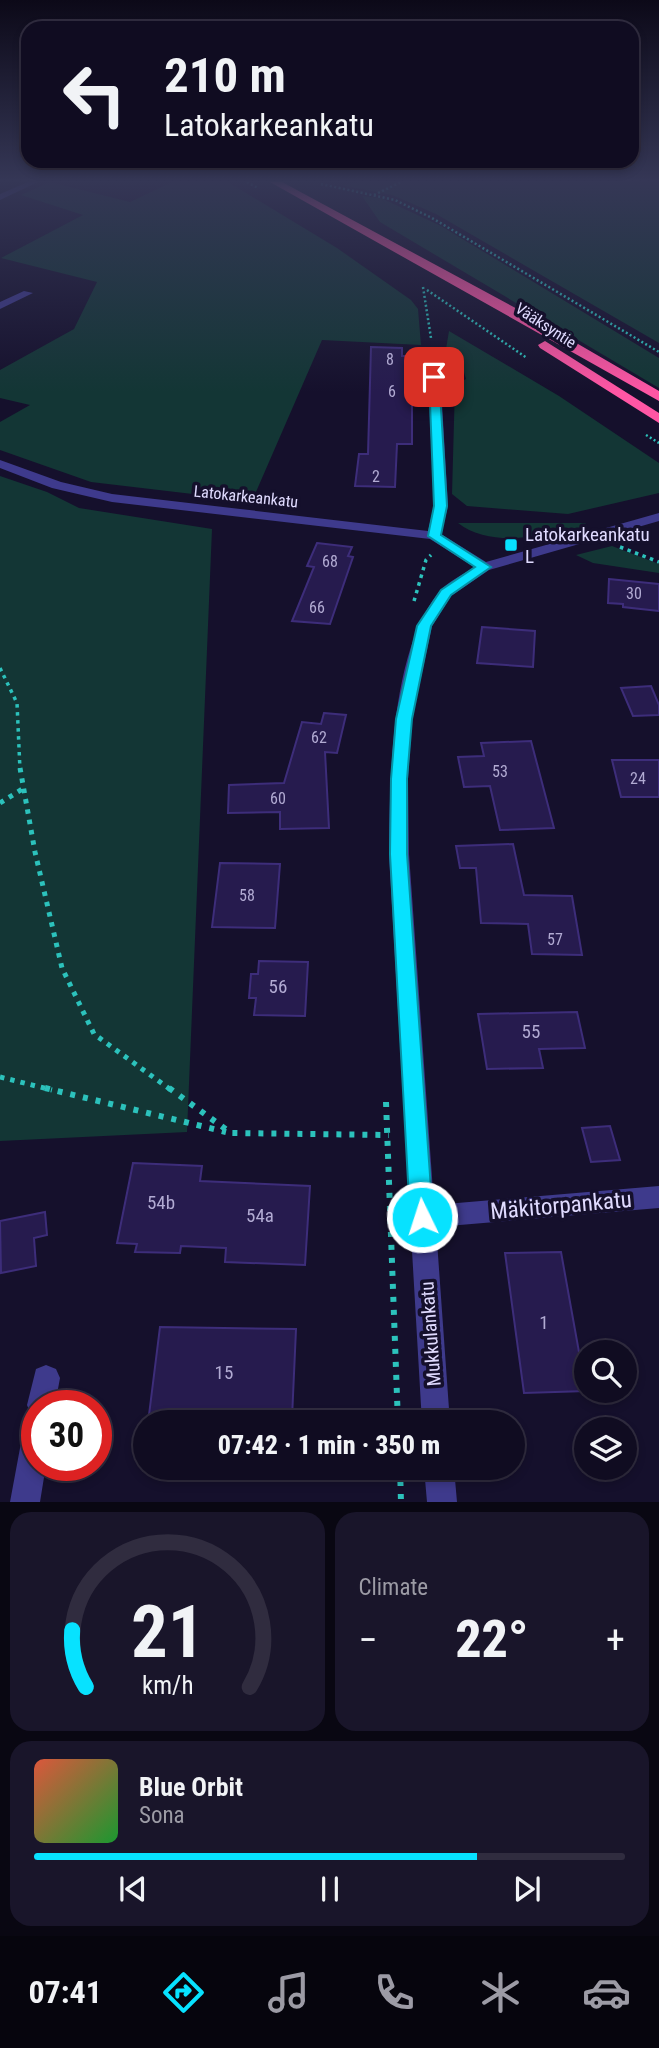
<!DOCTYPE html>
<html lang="en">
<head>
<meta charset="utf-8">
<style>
  :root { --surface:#100c21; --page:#19152a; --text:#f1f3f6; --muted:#9c9ba5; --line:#302c3f; --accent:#07e2ff }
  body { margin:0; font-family:"Roboto Condensed",sans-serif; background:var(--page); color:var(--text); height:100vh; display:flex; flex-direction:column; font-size:26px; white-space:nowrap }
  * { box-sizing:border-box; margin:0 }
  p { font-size:23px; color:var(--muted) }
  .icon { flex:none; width:38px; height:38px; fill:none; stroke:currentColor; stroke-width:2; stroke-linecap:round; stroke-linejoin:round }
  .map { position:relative; height:1502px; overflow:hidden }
  .side { display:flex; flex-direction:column; gap:10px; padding:10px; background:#090712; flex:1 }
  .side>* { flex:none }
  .banner { position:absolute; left:21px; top:21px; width:618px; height:147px; border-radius:21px; box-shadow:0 4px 10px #0003,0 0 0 2px var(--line); background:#100c21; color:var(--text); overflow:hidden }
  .fabs { position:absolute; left:574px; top:1340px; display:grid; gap:14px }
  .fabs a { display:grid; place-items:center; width:63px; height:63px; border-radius:50%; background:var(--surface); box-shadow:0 4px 10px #0003,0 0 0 2px var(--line); font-size:35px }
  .speed { position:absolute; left:21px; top:1390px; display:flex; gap:14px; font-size:35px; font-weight:700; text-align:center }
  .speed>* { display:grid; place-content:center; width:91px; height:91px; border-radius:50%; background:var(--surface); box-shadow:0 4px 10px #0003,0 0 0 2px var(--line); line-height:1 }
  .speed .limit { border:10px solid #d22; background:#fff; color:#111 }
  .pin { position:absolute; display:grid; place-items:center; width:60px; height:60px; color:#fff; margin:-30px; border-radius:14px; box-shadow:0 4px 10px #0006 }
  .me { position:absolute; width:77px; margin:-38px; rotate:356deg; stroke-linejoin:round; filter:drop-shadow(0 0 5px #0008) }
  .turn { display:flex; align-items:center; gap:24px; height:147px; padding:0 28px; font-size:32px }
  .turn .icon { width:91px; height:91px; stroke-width:2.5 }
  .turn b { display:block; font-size:49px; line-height:60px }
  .big { font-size:52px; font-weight:800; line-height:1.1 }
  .side .widget { flex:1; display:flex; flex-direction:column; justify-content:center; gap:10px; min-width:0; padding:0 24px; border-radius:21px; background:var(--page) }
  .side .dial { align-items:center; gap:0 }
  .dial svg { height:182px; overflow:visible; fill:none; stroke:var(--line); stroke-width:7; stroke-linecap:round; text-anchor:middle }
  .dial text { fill:var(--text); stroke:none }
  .song { display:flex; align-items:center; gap:21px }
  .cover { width:84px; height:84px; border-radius:10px; background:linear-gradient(135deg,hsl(10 70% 55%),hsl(130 70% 35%)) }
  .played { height:7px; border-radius:4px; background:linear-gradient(90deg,var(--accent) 75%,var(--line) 75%) }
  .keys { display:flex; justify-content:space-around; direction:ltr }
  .heat { display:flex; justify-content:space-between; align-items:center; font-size:38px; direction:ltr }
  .side .tiles { flex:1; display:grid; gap:10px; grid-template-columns:1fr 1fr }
  .widget:last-child { grid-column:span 2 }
  .trip { position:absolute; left:133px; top:1410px; width:392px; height:70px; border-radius:35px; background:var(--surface); box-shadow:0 4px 10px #0003,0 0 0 2px var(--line); font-weight:800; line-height:70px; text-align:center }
  .menu { display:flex; height:112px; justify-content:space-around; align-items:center; background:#06050d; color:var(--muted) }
  .menu .icon { width:49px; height:49px }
  .menu .on { color:var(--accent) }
  .menu b { font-size:32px; color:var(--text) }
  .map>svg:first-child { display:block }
  .green { fill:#133635 }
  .building { fill:#261b4e; stroke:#3d2d7a; stroke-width:2 }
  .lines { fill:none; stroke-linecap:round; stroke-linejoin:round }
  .path-far3 { stroke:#2cc2bc; stroke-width:2.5; stroke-dasharray:2 2.5; stroke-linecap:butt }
  .path-far2 { stroke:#2cc2bc; stroke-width:3.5; stroke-dasharray:3.5 4.5; stroke-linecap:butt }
  .path-far1 { stroke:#2cc2bc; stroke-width:5; stroke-dasharray:4.5 6; stroke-linecap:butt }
  .path { stroke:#2cc2bc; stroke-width:6; stroke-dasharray:5 8; stroke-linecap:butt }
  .minor { fill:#3e3a8c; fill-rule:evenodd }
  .highway { fill:#ff56a4; fill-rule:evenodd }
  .route { fill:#07e2ff; stroke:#0593a6; stroke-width:2 }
  .poi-dot { fill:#07e2ff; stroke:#15102c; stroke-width:2.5 }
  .labels { text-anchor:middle; stroke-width:7; stroke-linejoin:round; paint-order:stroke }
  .far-street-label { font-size:16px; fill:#e0dbff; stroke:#15102c }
  .number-label { font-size:16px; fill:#b2abd3 }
  .poi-label { font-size:19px; fill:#e0dbff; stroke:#15102c; text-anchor:start }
  .near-number-label { font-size:19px; fill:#b2abd3 }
  .street-label { font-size:19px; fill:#e0dbff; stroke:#15102c }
  .near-street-label { font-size:23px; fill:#e0dbff; stroke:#15102c }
</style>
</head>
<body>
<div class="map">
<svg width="659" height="1502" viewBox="0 0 659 1502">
  <rect width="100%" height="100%" fill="#15102c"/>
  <path class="green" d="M50,182L130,202L172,182H228L337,248L411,300L418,309L421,345L322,340L252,501L91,482L0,450V422L30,405L0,398V370L74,329L97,282L1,258L83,215L21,195Z
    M358,182H659V343L436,214L392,195L341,185Z
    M362,196L381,198L441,226L659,358V388L380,222Z
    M449,331L559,396L659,463V493L568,514L467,506L452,494L455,385L466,379L463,369L444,361Z
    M0,476L47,492L79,508L212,529L187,1132L0,1141Z
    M458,523H586L581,528C542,535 492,549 458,523Z
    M612,546L659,564V573L593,563L576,555Z"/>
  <path class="building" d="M371,347L402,348V356H409V381H412V444H397L395,487L355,486L359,454H368Z
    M317,543L352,547L348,556L353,557L330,624L292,621L314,567L307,566Z
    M609,579L659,584V611L623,607V604L608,603Z
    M482,627L535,631L533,667L477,663Z
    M651,686L659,705V715L633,716L621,688Z
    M324,713L346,715L337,753L325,752L329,828L280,829V812L228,813L229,785L284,783L302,722L321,724Z
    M531,741L554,828L500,830L490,786L464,787L458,757L484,756L481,743Z
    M612,760H659V797H621Z
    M513,844L524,895L572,896L582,955L532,954L528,924L481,923L476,868H460L456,846Z
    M220,863L280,864L275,928L212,927Z
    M259,961L308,962L305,1016L254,1015L256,998H249L251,974H258Z
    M577,1012L585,1048L539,1049L543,1068L487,1069L478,1014Z
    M610,1126L620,1160L591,1162L582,1128Z
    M133,1163L202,1166L200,1181L310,1186L305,1265L225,1262L226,1248L181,1246L180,1253L135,1252L137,1244L117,1243Z
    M45,1212L47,1235L34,1238L36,1266L1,1273L0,1221Z
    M561,1252L586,1391L524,1393L505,1253Z
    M160,1327L296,1329L292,1418L149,1415Z"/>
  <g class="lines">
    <path class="path-far3" d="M247,182L258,188
      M321,184L395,200L432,218L659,352
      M374,195L401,182
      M423,287L431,338
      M427,290L527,358
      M646,435L659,443"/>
    <path class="path-far2" d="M620,547L659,562
      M414,601L426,560L431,555
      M0,668L17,703L20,770"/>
    <path class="path-far1" d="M20,768L35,852L62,968L94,1034L171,1090
      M0,803L24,788
      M0,1077L52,1090"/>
    <path class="path" d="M45,1088L226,1132
      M169,1088L231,1133L389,1135
      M386,1102L398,1423
      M400,1468L401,1502"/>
    <path class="minor" d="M28,182H38L0,200V194Z
      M24,291L33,293L0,309V302Z
      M433,349L439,352L448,506L441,534L486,562L659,513V521L489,570L451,596L432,626L412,719L408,779L409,854L434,1205L659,1186V1208L436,1227L450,1423H422L389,854C390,778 390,653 439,592C447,582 463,575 474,567L430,539L112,502L52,488L0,468V460L61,482L112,494L428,531L434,506L427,352Z
      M46,1365L56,1369L60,1378L55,1405H37V1417L31,1415L27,1405L36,1369Z
      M37,1418V1465H46L40,1502H10L23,1432L27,1422Z
      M424,1468H454L457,1502H427Z"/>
    <path class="highway" d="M270,182H282L523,312L659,391V401Z
      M545,341L659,413V423L540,348L538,345Z"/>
  </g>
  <linearGradient id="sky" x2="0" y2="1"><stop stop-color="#0c0918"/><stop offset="0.46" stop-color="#353756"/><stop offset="1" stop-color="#353756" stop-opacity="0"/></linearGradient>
  <rect width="659" height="392" fill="url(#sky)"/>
  <path class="route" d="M434,374L439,377L447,506L441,535L491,567L451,595L431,626L412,719L407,779V854L433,1217L430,1224L422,1227L414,1224L410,1217L390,854L391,779L396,719L417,626L441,590L475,567L428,536L434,506L429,377Z"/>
  <rect class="poi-dot" x="504" y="538" width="14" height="14" rx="3.5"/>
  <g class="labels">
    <g class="far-street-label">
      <text transform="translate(546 325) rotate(33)" y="6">Vääksyntie</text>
      <text transform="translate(246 496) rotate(6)" y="6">Latokarkeankatu</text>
    </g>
    <g class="number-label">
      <text x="390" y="365">8</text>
      <text x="392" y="397">6</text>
      <text x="376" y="482">2</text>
      <text x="330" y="567">68</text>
      <text x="634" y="599">30</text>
      <text x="317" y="613">66</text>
      <text x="319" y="743">62</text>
      <text x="500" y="777">53</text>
      <text x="638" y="784">24</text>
      <text x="278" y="804">60</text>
      <text x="247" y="901">58</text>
      <text x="555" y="945">57</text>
    </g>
    <g class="poi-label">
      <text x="525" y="541">Latokarkeankatu<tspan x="525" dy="22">L</tspan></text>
    </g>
    <g class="near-number-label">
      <text x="278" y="993">56</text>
      <text x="531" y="1038">55</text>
      <text x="161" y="1209">54b</text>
      <text x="260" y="1222">54a</text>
      <text x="544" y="1329">1</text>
      <text x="224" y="1379">15</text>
    </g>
    <g class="street-label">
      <text transform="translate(430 1334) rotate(-94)" y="7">Mukkulankatu</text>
    </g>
    <g class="near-street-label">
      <text transform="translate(561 1205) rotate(-5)" y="8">Mäkitorpankatu</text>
    </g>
  </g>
</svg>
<div class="fabs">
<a><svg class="icon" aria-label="search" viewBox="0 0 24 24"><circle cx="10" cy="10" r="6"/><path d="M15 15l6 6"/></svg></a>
<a><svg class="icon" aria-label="layers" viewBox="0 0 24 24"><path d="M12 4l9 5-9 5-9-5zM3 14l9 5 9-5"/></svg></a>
</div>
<div class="speed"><div class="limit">30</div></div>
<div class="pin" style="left:434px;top:377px;background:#d93025"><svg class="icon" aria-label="arrive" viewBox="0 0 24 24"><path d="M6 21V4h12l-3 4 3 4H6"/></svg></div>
<svg class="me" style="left:422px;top:1217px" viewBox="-20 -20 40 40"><circle r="17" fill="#07e2ff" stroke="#fff" stroke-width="3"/><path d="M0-11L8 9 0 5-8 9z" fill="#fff"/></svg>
<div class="trip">07:42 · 1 min · 350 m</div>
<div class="banner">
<div class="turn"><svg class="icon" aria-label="left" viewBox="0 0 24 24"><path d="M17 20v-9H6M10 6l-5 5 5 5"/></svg><div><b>210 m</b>Latokarkeankatu</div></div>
</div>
</div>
<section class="side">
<div class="tiles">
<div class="widget dial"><svg viewBox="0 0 100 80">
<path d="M14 69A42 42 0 1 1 86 69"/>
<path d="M14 69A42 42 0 0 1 8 44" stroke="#07e2ff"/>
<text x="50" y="56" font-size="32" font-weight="700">21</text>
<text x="50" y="72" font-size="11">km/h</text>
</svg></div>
<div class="widget"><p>Climate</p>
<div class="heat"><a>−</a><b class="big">22°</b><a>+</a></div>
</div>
<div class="widget">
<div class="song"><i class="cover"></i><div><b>Blue Orbit</b><p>Sona</p></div></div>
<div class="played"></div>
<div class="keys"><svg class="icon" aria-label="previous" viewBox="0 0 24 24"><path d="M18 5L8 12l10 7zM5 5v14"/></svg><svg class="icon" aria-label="pause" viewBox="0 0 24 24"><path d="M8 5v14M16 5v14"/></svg><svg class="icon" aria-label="next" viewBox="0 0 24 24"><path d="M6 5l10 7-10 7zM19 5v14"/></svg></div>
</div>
</div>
</section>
<nav class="menu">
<b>07:41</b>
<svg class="icon on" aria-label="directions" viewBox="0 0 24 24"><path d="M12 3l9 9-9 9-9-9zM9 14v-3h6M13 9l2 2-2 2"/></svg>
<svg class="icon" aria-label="music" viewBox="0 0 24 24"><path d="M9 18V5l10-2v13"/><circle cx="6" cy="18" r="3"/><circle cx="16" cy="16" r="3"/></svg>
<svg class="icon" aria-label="phone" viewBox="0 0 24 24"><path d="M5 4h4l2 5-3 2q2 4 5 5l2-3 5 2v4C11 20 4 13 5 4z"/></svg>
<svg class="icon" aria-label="climate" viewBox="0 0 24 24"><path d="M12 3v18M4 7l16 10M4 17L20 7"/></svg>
<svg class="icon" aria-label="car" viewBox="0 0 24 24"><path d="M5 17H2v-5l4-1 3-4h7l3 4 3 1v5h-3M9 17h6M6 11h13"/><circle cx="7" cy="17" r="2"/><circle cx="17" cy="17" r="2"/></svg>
</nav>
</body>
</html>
